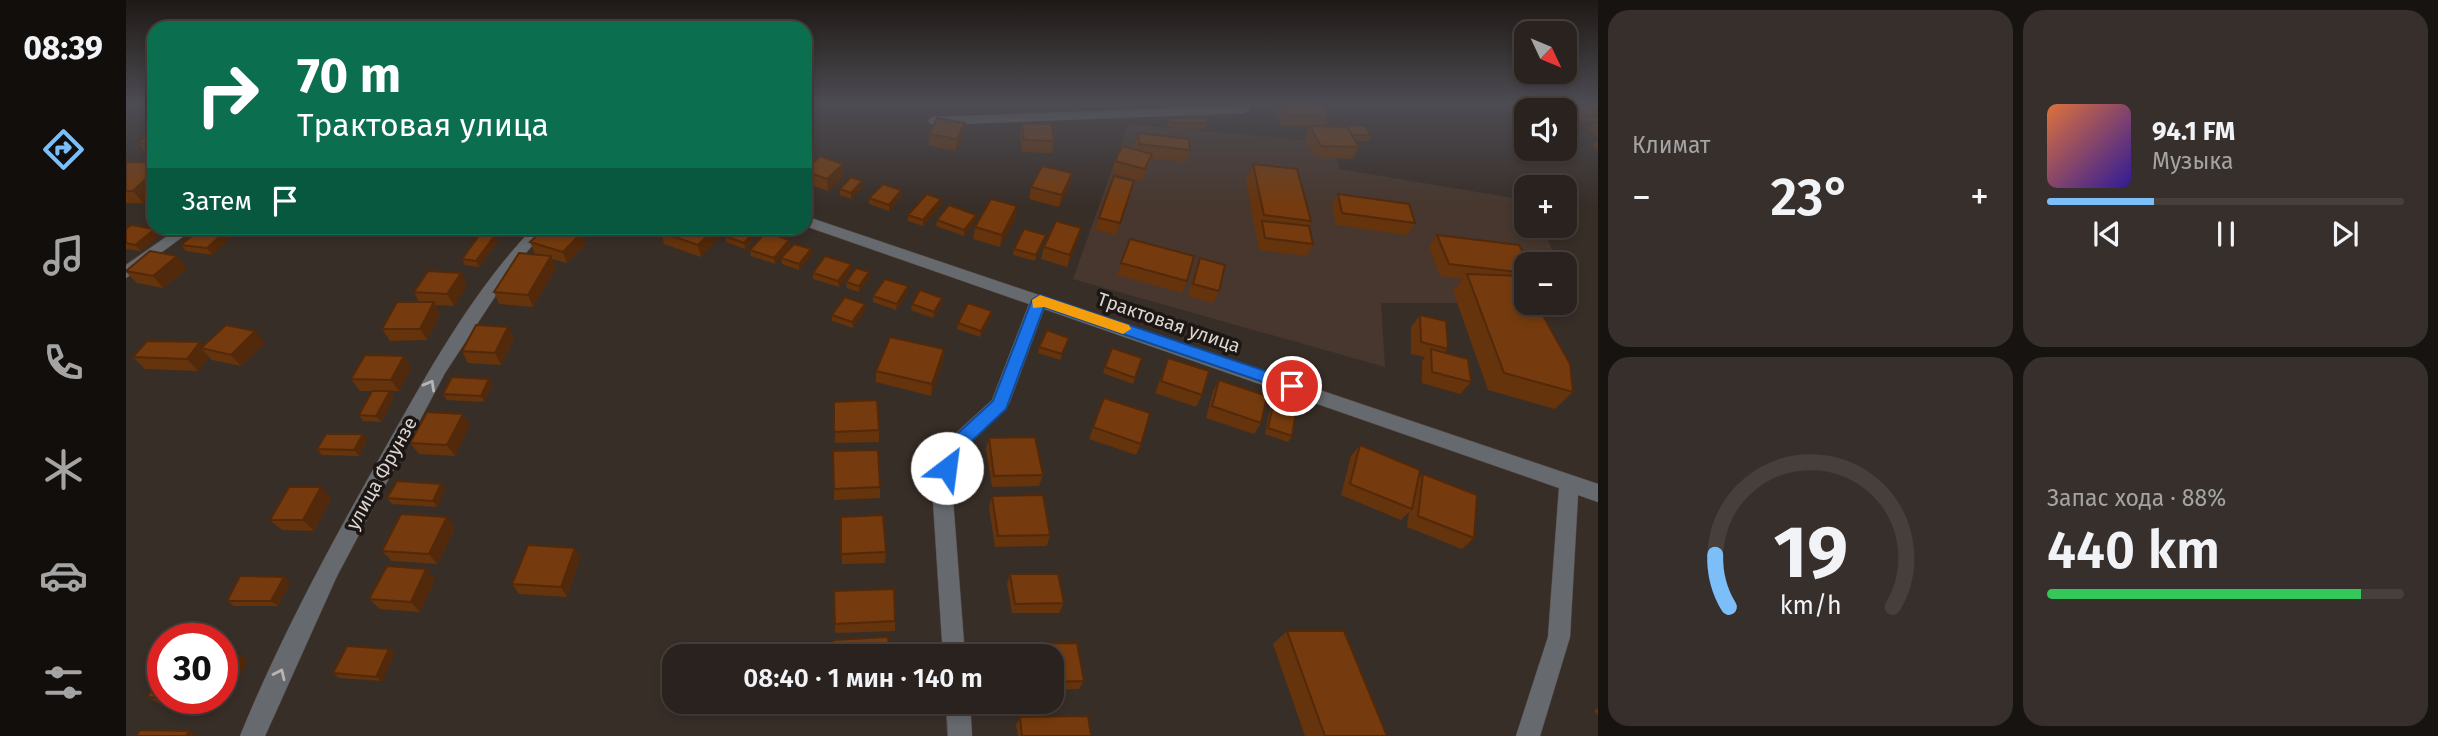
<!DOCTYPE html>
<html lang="ru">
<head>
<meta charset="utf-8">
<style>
  :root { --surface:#2a221e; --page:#362f2b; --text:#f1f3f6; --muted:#a5a4a4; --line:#463f3c; --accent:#7bbef8 }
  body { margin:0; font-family:"Fira Sans",sans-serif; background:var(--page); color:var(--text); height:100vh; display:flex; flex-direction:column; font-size:26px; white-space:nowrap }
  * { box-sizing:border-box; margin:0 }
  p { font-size:23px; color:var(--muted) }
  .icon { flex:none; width:38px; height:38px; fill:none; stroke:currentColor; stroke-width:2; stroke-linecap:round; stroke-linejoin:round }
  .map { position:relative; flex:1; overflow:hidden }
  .drawer { display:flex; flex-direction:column; gap:10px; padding:10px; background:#171310; width:840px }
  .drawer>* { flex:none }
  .banner { position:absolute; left:21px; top:21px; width:665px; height:214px; border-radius:21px; box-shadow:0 4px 10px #0003,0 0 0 2px var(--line); background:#0b6e4f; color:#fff; overflow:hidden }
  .needle { width:46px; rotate:134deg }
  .controls { position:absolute; left:1388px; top:21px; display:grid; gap:14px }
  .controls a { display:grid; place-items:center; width:63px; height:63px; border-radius:14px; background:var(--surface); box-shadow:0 4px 10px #0003,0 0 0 2px var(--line); font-size:35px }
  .speed { position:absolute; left:21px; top:623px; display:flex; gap:14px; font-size:35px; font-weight:700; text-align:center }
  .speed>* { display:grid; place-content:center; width:91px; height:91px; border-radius:50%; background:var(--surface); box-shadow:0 4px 10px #0003,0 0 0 2px var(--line); line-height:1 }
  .speed .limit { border:10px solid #d22; background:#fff; color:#111 }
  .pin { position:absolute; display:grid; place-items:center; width:60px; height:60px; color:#fff; margin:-30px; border:4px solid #fff; border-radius:50%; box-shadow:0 2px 7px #0007 }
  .me { position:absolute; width:77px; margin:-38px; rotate:30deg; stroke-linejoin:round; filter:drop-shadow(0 0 5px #0008) }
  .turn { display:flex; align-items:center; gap:24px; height:147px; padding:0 35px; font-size:32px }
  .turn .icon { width:91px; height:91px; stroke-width:2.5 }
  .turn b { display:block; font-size:49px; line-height:60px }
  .then { display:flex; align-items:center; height:66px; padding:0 35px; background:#0003; gap:14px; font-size:26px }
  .big { font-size:52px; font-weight:600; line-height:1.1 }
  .drawer .card { flex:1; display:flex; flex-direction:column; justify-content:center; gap:10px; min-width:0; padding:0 24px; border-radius:21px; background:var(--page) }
  .drawer .dial { align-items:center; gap:0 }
  .dial svg { height:182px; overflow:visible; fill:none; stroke:var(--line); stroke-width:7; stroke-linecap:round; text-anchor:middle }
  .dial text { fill:var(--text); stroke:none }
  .song { display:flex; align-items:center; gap:21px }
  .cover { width:84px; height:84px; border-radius:10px; background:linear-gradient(135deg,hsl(20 70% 55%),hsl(250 70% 35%)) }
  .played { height:7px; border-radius:4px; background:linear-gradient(90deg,var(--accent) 30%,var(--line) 30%) }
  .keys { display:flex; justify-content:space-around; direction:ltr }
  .heat { display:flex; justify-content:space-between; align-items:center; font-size:38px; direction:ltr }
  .charge { height:10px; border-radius:5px; background:linear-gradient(90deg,#34c759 88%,var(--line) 0) }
  .drawer .tiles { flex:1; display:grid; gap:10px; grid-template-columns:repeat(2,1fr) }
  .trip { position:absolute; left:536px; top:644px; width:402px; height:70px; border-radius:21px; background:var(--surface); box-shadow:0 4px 10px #0003,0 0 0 2px var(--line); font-weight:600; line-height:70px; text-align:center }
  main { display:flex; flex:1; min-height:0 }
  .dock { display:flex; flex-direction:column; width:126px; justify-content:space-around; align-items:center; background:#110e0c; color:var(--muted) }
  .dock .icon { width:49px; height:49px }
  .dock .on { color:var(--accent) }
  .dock b { font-size:32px; color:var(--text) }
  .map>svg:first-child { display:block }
  .built { fill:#47372e }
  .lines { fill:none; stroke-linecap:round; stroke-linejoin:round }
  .minor-casing { stroke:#564c46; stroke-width:1 }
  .minor { fill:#666a6e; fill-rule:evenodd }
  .wall { fill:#65330c }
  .shaded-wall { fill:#52290a }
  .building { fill:#753b0e; stroke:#52290a; stroke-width:2 }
  .oneway { stroke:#b9b5b3 }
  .route { fill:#1a73e8; stroke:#114b97; stroke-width:2 }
  .slow { fill:#f59e0b }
  .labels { text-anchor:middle; stroke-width:7; stroke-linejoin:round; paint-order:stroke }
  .street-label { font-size:19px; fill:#dcd5d1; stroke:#1c1714 }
</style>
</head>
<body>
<main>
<nav class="dock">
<b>08:39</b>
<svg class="icon on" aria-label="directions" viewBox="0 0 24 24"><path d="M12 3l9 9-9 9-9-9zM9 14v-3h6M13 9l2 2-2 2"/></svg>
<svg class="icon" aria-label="music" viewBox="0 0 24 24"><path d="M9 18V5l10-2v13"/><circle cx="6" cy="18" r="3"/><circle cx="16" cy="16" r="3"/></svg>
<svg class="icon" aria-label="phone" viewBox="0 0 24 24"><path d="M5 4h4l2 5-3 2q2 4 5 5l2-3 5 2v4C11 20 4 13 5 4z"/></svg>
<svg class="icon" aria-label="climate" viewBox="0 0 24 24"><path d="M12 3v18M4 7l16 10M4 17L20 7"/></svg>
<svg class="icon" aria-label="car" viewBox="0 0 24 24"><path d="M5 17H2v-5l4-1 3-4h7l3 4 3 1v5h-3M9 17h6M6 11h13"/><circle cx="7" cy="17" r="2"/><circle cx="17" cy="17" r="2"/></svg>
<svg class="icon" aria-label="filters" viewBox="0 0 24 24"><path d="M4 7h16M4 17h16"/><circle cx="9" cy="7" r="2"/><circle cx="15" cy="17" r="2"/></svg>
</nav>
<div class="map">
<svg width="1472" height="736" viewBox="0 0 1472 736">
  <rect width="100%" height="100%" fill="#382e28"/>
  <path class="built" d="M1002,124L1209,143L1213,169L1400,200V226H1417L1431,264H1400V303H1438L1439,286L1445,303H1255L1259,367L947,279Z"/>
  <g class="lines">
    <defs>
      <path id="minor" d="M1109,103H1121L1124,109L1118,113L807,125L801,121L807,117L1110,106Z
        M1465,103H1472V108Z
        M679,216L1472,484V502L1452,495L1444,637L1414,736H1390L1422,637L1433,488L918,309L883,404L834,454L826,486L839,656H817L806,486L818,444L866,400L903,304L679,226Z
        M53,228H69L0,278V265Z
        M407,228H422L391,263L319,373L211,576L139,736H114C154,638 205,544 257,452C301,374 345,293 407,228Z
        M820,702H844L846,736H822Z"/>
    </defs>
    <use href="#minor" class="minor-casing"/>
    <use href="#minor" class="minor"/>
  </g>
  <path class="wall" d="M820,103H862V106L820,107Z
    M1141,103H1195L1202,116L1197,126L1245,135L1242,141H1229L1233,147L1226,159L1189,157L1178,137L1183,127L1156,126L1147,109L1149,104H1142Z
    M1400,103H1445L1447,105L1472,112V121H1448L1445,118L1443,121H1438V110H1407Z
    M1043,118L1082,123L1080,129H1044L1041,124Z
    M839,123L838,135L829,151L802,145L803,134Z
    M896,123L928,141L926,153L896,152L894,135Z
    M1467,123H1472V138L1463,129Z
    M1012,133L1064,150L1060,162L1025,158L1016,181L986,173L989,161L1009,149V145Z
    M1471,140H1472V151L1466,146Z
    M12,143L28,144V155H22Z
    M0,162H28V192L17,203H0Z
    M717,164V176L702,191L679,183V170Z
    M1127,164L1185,221L1183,226L1187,244L1181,256L1133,250L1120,181Z
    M1008,181L990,235L969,230L973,218Z
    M944,185L933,207L903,199L905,187Z
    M736,187L725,199L714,195V189Z
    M1212,194L1289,223L1281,235L1210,225L1206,206Z
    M775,196L763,211L743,204V198Z
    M815,205L797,226L782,221V215Z
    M891,206L889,218L874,247L847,239L849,227Z
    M811,220L849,221L838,236L810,226Z
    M357,228H385L382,231L358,229Z
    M540,228H595L596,234L575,257L538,244L535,232Z
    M631,228L632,234L619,249L600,242L599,236Z
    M0,229L34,235L15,251L0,249Z
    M369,235L372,241L353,267L339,265L336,259Z
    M920,235L918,241L909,261L887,255L888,249Z
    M1311,235L1400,264V284L1447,392L1429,409L1362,390L1327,291L1337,279L1314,276L1303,247Z
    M105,237L86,255L60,251L55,245Z
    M1004,239L1061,281L1056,293L991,275Z
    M663,240L664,246L649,264L625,256L624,250Z
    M952,240L941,267L915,259L918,247Z
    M404,242L460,244L441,263L426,259L430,268L407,307L373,304L368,292L409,254Z
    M685,249V255L673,270L656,264L655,258Z
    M1074,258L1093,291L1087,303L1062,296L1069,270Z
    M725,264V270L713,287L687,279V273Z
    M61,268L37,288L11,283L0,272Z
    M743,272V278L733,292L721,288L720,282Z
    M341,285L328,306L309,305L314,314L301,340L264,341L256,329L293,302L288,292Z
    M782,292L770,310L747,302V296Z
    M739,304V310L727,328L706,321V315Z
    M786,304H816L807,318L785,310Z
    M866,311L865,317L854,337L831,329L832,323Z
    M1294,315L1322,349L1319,352L1345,382L1334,394L1296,383V361L1299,357L1285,354V327Z
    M382,327L388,339L375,365L342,363L336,351Z
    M943,338L934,360L912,353L913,347Z
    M74,342L77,346L139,343L115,366L86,360L83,357L72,371L19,369L7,357Z
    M986,348L1016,358L1007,384L977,373Z
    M818,349L817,361L805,396L750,382V371Z
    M278,356L285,368L273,391H234L225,379Z
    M1042,358L1076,395L1070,407L1029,393Z
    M363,379L366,385L358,402L321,400L317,394Z
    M1093,380L1135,423L1128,434L1080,418L1087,391Z
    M264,391L268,397L255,422L237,421L233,415Z
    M1149,397L1166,436L1162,442L1139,434L1145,403Z
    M978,398L1015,444L1010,455L963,439Z
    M708,402L753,430V442L709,443Z
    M344,425L329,456L293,454L284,443Z
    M863,438L917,475L913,486L866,487L860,449Z
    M241,440L233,456L196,455L191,449Z
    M1234,445L1292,479L1297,474L1348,538L1336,549L1281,527L1283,512L1275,520L1215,495L1225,456Z
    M707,451L754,487V498L708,500Z
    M315,484L319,489L311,507L266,504L261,498Z
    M195,487L205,498L188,531L156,530L144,520Z
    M866,496L924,535L921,546L869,547L863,507Z
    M715,517L760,552L759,563L716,564Z
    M329,528L311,564L266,561L256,551Z
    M449,548L454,558L441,597L393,594L386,584Z
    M884,574L938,603L933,613H886L881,584Z
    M158,577L164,582L152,606H108L101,601Z
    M309,579L294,612L254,609L243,599Z
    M708,591L769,621V631L709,633Z
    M1161,631L1261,736H1179L1147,644Z
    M951,643L958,681L953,689L926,690V656H883L882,653L886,644Z
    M263,649L269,653L256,681L213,678L207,673Z
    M122,660L97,707L38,706L21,697L37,671V698H96Z
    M703,702L769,705L768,713L704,716Z
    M1472,707V715L1468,711Z
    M894,717L965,736H892L890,725Z"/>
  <path class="shaded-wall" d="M839,123L838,135L829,151L831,139Z
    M717,164V176L702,191L701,179Z
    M28,171V192L17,203L7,191Z
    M946,173L944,185L933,207L936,195Z
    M736,181V187L725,199V193Z
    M775,190V196L763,211V205Z
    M815,199V205L797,226V220Z
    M891,206L889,218L874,247L876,235Z
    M850,215L849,221L838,236V230Z
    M589,228H595L596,234L575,257L572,245Z
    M631,228L632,234L619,249L618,243Z
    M955,228L952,240L941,267L944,255Z
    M29,229L34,235L15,251L9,245Z
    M100,231L105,237L86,255L81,248Z
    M456,232L460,244L441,263L437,252Z
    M369,235L372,241L353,267L350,261Z
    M920,235L918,241L909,261L910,255Z
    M663,240L664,246L649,264L648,258Z
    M685,249V255L673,270V264Z
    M51,256L61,268L37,288L27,276Z
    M425,256L430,268L407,307L402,295Z
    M725,264V270L713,287L712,281Z
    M743,272V278L733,292V286Z
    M335,273L341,285L328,306L321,294Z
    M782,286V292L770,310L771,304Z
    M816,298V304L807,318L808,312Z
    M308,302L314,314L301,340L294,329Z
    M739,304V310L727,328L726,322Z
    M866,311L865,317L854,337L855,331Z
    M382,327L388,339L375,365L369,353Z
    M129,331L139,343L115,366L105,355Z
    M74,342L80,350L75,348L83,357L72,371L61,359Z
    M818,349L817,361L805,396L806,384Z
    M278,356L285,368L273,391L265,380Z
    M363,379L366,385L358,402L355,396Z
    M264,391L268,397L255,422L250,416Z
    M337,414L344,425L329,456L321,445Z
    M237,434L241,440L233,456L228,450Z
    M315,484L319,489L311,507L307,501Z
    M195,487L205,498L188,531L177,520Z
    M321,517L329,528L311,564L303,554Z
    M449,548L454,558L441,597L435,587Z
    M300,569L309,579L294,612L285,602Z
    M158,577L164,582L152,606L145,601Z
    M263,649L269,653L256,681L250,677Z
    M108,651L122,660L97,707L82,699L96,698V672Z
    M63,731L73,736H60Z"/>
  <path class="building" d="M1155,103H1195L1202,116L1161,115Z
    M1419,103H1445L1452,109H1425Z
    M1447,105H1465L1472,112V116L1452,115L1449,112L1452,109Z
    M811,118L839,123L831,139L803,134Z
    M1043,118H1079L1082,123H1046Z
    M896,123L925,124L928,141L898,140Z
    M1184,126L1221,127L1233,147L1195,146Z
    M1221,126H1239L1245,135H1226Z
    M28,130V144L12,143Z
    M1012,133L1063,139L1064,150L1013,144Z
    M996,146L1026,154L1019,169L989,161Z
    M694,156L717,164L701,179L679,171Z
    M0,162H28V171L7,191H0Z
    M1127,164L1171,169L1185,221L1138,215Z
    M916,166L946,173L936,195L905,187Z
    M988,176L1008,181L994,223L973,218Z
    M725,177L736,181L725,193L714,189Z
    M757,184L775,190L763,205L743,198Z
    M801,194L815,199L797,220L782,215Z
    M1212,194L1283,204L1289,223L1216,213Z
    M865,199L891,206L876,235L849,227Z
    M823,205L850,215L838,230L811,220Z
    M930,221L955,228L944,255L918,247Z
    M1136,221L1183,226L1187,244L1139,238Z
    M5,225L29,229L9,245L0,243V229Z
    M75,228L100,231L81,248L55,245Z
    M419,228H439L456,232L437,252L404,242Z
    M540,228H589L572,245L535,232Z
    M607,228H631L618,243L599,236Z
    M898,229L920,235L910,255L888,249Z
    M640,232L663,240L648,258L624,250Z
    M355,233L369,235L350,261L336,259Z
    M1311,235L1393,245L1403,264H1400V273L1323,264Z
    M1004,239L1068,256L1061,281L995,263Z
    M668,244L685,249L673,264L655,258Z
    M24,251L51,256L27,276L0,271Z
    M393,253L425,256L402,295L368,292Z
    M699,256L725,264L712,281L687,273Z
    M1074,258L1099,265L1093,291L1067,284Z
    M730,268L743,272L733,286L720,282Z
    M302,271L335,273L321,294L288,292Z
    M1341,274L1396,276L1400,284V303H1410L1444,364L1447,392L1378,373Z
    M759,279L782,286L771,304L747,296Z
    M794,290L816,298L808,312L786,304Z
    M719,297L739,304L726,322L706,315Z
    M271,302H308L294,329H256Z
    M842,303L866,311L855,331L832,323Z
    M1294,315L1320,321L1322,349L1295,342Z
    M100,325L129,331L105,355L75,348Z
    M350,325L382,327L369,353L336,351Z
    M921,330L943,338L936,354L913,347Z
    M764,337L818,349L806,384L750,371Z
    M21,341L74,342L61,359L7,357Z
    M986,348L1016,358L1009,378L979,367Z
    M1305,349L1342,359L1345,382L1306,372Z
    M239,355L278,356L265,380L225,379Z
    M1042,358L1083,371L1076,395L1035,381Z
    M326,377L363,379L355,396L317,394Z
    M1093,380L1141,396L1135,423L1086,406Z
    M246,391H264L250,416L233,415Z
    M1149,397L1171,405L1166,436L1142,428Z
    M978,398L1024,413L1015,444L967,427Z
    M751,400L753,430L708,432V402Z
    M301,412L337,414L321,445L284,443Z
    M200,434H237L228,450L191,449Z
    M909,437L917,475L868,476L863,438Z
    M1234,445L1294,470L1286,509L1224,484Z
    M752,450L754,487L708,489L707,451Z
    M1297,474L1351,495L1348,538L1292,516Z
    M271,481L315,484L307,501L261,498Z
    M163,487H195L177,520H144Z
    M917,495L924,535L872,536L866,496Z
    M275,514L321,517L303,554L256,551Z
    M757,515L760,552L715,554V517Z
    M402,545L449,548L435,587L386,584Z
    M261,566L300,569L285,602L243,599Z
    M884,574H932L938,603L889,604Z
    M114,576L158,577L145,601H101Z
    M768,589L769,621L709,624L708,591Z
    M1161,631H1218L1261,736H1199Z
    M762,637L764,656H707V640Z
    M951,643L958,681L926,682V656H887L886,644Z
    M221,646L263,649L250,677L207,673Z
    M96,651H108L96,672Z
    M37,671V698L21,697Z
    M703,702H769V705L703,708Z
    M962,716L965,736H896L894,717Z
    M14,730L63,731L60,736H10Z"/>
  <defs><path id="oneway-chevron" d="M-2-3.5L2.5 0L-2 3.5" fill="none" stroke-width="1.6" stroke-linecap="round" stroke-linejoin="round" transform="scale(1.75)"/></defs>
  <g class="oneway">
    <use href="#oneway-chevron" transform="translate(304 385) rotate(-61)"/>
    <use href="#oneway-chevron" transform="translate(154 674) rotate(-65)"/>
  </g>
  <linearGradient id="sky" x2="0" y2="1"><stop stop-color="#1f1916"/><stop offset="0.5" stop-color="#4d4c53"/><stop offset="1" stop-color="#4d4c53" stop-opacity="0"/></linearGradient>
  <rect width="1472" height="206" fill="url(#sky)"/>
  <path class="route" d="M914,295L1172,382L1174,386L1166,392L918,307L880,409L833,453L827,473L821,475L814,473L812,468L819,445L867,401L906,300Z"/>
  <path class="slow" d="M914,295L1003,325L1005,329L997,334L918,307L907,308L906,300Z"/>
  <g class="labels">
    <g class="street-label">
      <text transform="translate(1043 322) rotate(19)" y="7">Трактовая улица</text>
      <text transform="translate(255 473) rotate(-61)" y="7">улица Фрунзе</text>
    </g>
  </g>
</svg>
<div class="controls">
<a><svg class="needle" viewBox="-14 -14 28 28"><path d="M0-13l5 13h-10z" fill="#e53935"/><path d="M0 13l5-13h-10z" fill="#a5a4a4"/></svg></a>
<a><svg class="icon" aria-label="sound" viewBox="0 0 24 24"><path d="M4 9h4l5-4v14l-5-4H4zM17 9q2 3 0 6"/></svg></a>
<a>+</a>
<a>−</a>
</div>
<div class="speed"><div class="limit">30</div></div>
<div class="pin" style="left:1166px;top:386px;background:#d93025"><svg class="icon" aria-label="arrive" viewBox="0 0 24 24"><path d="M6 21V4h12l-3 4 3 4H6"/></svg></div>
<svg class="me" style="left:821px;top:468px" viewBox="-20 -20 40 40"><circle r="19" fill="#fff"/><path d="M0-13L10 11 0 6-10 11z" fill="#1a73e8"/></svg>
<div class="trip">08:40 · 1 мин · 140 m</div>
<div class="banner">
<div class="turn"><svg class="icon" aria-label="right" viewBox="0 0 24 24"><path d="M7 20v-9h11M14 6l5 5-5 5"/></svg><div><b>70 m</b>Трактовая улица</div></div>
<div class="then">Затем<svg class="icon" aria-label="arrive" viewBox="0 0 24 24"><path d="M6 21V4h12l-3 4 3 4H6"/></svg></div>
</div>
</div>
<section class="drawer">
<div class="tiles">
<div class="card"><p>Климат</p>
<div class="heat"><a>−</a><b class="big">23°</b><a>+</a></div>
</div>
<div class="card">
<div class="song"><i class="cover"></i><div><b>94.1 FM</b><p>Музыка</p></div></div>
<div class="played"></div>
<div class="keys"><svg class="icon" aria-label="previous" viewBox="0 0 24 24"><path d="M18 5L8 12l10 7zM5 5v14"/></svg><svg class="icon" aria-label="pause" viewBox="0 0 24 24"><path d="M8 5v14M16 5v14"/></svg><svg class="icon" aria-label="next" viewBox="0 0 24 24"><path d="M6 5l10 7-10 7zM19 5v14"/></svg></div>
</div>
<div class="card dial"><svg viewBox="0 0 100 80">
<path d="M14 69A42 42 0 1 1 86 69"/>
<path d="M14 69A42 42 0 0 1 8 46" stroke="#7bbef8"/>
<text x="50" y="56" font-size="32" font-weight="700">19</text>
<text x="50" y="72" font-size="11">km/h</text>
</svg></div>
<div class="card"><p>Запас хода · 88%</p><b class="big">440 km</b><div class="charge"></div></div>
</div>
</section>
</main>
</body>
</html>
